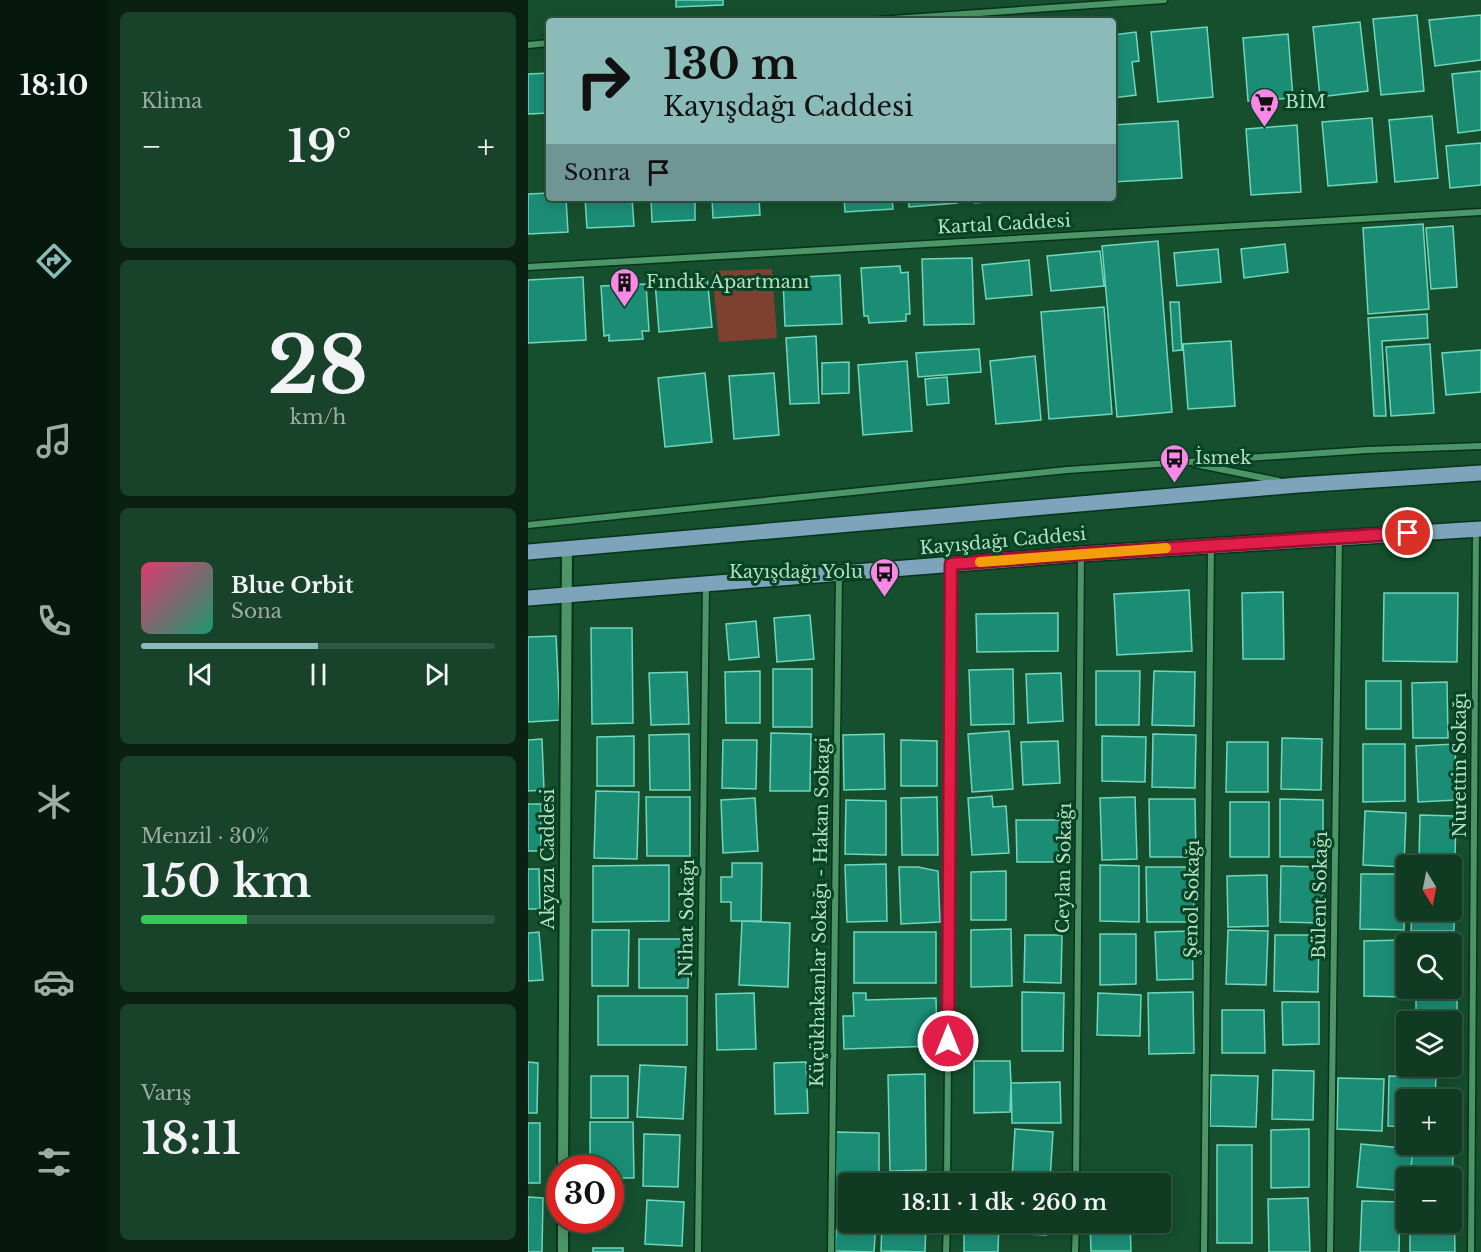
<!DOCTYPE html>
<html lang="tr">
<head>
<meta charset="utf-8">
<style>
  :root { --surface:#103b22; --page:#19422a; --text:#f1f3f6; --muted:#9cada5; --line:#305540; --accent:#8bbbb9 }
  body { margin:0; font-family:"Libre Baskerville",serif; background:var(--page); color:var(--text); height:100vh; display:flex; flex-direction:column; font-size:22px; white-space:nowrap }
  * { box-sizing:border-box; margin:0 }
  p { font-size:20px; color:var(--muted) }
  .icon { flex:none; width:33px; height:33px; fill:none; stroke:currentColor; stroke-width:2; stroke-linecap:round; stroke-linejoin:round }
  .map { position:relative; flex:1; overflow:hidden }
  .panel { display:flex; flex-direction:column; gap:12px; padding:12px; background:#092013; width:420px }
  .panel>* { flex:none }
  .banner { position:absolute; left:18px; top:18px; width:570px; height:183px; border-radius:6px; box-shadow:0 3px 15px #0003,0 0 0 2px var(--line); background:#8bbbb9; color:#111; overflow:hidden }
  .needle { width:39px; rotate:170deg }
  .tools { position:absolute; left:868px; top:855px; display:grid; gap:12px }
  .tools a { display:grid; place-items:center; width:66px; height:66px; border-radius:6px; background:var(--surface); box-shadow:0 3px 15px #0003,0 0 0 2px var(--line); font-size:30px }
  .speed { position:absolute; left:18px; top:1155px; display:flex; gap:12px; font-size:30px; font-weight:700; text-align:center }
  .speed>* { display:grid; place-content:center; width:78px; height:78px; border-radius:50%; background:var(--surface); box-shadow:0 3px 15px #0003,0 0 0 2px var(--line); line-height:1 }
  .speed .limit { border:9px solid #d22; background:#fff; color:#111 }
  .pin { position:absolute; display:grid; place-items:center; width:51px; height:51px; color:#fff; margin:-26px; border:3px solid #fff; border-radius:50%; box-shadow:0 2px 6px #0007 }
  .me { position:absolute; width:66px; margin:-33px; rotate:0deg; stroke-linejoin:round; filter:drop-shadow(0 0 4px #0008) }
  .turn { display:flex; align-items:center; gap:21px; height:126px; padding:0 18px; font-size:27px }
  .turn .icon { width:78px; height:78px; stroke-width:2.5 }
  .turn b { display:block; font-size:42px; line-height:51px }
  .then { display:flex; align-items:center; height:57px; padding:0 18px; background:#0003; gap:12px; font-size:22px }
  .big { font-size:45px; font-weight:600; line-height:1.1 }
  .panel .card { flex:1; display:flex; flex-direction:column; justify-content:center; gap:9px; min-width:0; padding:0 21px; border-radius:9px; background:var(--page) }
  .panel .dial { align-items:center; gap:0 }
  .dial b { font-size:78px; line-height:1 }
  .song { display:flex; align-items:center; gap:18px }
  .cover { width:72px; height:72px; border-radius:9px; background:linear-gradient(135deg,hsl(340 70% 55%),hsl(160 70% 35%)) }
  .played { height:6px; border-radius:3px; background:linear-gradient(90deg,var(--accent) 50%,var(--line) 50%) }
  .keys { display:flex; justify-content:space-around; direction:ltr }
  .heat { display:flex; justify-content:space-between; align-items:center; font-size:33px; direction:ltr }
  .charge { height:9px; border-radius:4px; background:linear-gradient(90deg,#34c759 30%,var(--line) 0) }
  .trip { position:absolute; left:310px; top:1173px; width:333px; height:60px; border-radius:6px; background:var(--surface); box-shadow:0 3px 15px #0003,0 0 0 2px var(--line); font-weight:600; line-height:60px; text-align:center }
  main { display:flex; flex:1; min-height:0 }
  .menu { display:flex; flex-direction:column; width:108px; justify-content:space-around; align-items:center; background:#06180e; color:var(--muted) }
  .menu .icon { width:42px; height:42px }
  .menu .active { color:var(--accent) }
  .menu b { font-size:27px; color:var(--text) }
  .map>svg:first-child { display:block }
  .green { fill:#7e4031 }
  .building { fill:#1b8d75; stroke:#71d6bb; stroke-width:1.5 }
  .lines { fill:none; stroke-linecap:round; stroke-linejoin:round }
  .minor-casing { stroke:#09321b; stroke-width:9 }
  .tertiary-casing { stroke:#09321b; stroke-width:14 }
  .primary-casing { stroke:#09321b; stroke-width:18 }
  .minor { stroke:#4b9566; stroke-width:6 }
  .tertiary { stroke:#4b9566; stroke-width:10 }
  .primary { stroke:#7da4ba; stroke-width:15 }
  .route-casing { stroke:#92132f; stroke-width:15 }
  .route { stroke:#e11d48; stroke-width:10 }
  .slow { stroke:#f59e0b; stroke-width:10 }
  .labels { text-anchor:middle; stroke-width:6; stroke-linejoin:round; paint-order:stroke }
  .poi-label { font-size:18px; fill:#badec4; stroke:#054424; text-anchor:start }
  .street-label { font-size:18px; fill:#badec4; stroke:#054424 }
</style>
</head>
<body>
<main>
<nav class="menu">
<b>18:10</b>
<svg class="icon active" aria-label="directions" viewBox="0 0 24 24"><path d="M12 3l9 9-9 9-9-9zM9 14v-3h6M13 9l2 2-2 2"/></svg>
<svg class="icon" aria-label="music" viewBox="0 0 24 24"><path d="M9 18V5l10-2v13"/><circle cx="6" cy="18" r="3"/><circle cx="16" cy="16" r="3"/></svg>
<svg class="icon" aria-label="phone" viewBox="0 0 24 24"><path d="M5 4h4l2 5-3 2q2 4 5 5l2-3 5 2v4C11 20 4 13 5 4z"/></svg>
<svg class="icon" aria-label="climate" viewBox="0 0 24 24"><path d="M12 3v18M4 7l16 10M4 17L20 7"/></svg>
<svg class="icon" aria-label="car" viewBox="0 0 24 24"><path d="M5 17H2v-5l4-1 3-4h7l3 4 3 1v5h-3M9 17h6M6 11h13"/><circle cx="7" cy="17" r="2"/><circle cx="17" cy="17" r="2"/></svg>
<svg class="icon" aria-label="filters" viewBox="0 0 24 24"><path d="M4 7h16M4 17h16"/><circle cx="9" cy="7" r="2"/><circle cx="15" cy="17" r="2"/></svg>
</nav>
<section class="panel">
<div class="card"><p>Klima</p>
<div class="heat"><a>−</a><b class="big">19°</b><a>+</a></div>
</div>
<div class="card dial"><b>28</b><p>km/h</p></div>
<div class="card">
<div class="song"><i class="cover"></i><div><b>Blue Orbit</b><p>Sona</p></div></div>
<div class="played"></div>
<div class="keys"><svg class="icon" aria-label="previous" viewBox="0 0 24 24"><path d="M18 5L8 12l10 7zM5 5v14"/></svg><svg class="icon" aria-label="pause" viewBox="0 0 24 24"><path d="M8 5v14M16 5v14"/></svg><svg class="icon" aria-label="next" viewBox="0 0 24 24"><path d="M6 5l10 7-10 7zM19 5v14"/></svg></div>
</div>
<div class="card"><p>Menzil · 30%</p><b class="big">150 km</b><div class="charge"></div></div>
<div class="card"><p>Varış</p><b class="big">18:11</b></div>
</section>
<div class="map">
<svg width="953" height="1252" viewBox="0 0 953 1252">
  <rect width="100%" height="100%" fill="#154f2e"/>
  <path class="green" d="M244,269L249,338L191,342L184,271Z"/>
  <path class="building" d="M148,0H195V5L148,7Z
    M889,15L896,91L853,95L845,19Z
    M953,15V60L907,66L901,20Z
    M832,22L840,91L792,97L785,27Z
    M679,27L685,97L630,102L623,32Z
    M608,32L611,61L604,62L608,95L585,98V35Z
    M760,34L765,98L720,101L715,38Z
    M953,71V130L930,133L924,74Z
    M21,73V113L0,114V74Z
    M904,116L910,178L867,182L861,120Z
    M844,118L849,182L800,186L794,122Z
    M650,121L654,178L585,182V125Z
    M769,125L773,192L723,195L718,129Z
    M953,143V185L922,188L918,146Z
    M21,193V198H38L40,232L0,234V194Z
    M57,198H104L106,226L59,228Z
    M123,198H167V220L124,222Z
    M184,198H231L232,215L185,218Z
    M316,198H364L365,209L317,212Z
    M380,198H428L429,203L381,207Z
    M447,198H494V199L447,203Z
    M895,224L901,309L840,314L835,228Z
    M925,226L929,287L903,289L898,228Z
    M630,241L644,412L589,417L574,246Z
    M757,244L760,272L716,278L713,249Z
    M690,249L693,282L649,286L646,253Z
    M572,251L576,286L523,291L519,256Z
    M444,258L446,324L396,325L394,259Z
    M501,260L504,295L458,299L454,265Z
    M372,266L373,273L380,272L382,314H378V321L341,323L340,316H336L333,268Z
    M312,275L314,324L257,326L255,278Z
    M55,277L58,340L0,343V280Z
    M179,277L184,327L131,332L127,282Z
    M118,284L121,331H114L115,339L81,341V335L76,336L73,286Z
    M642,302H651L654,350L645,351Z
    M576,307L584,414L521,419L513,312Z
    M899,314L900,338L854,341L858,416H846L840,318Z
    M288,336L291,403L262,404L258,338Z
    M703,341L707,406L660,409L655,344Z
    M902,344L906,413L863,416L858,347Z
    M451,349L453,372L390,377L388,353Z
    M953,350V392L918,395L914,353Z
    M507,356L513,420L468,424L462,361Z
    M379,361L384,431L335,435L330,365Z
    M321,362V393L294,394V363Z
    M177,373L184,442L137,447L130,378Z
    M246,373L251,435L206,439L201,376Z
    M419,377L421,403L399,405L397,379Z
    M661,590L664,651L589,655L586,594Z
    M755,592L756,659H715L714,593Z
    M856,593H930L929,662L855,661Z
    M530,613V651L449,652L448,614Z
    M282,615L286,659L249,662L246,618Z
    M228,621L231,657L201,660L198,624Z
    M63,628H104L105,723L64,724Z
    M28,636L32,720L0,722V637Z
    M245,669H284V727H245Z
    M485,669L486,724L443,725L441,670Z
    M232,671V723H198L197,672Z
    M568,671H612L611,725H568Z
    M626,671L667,672L666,726L624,725Z
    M159,672L161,724L123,725L121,673Z
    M533,673L535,721L500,723L498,674Z
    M838,681H873V729H838Z
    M919,682L920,738H885L884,683Z
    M481,731L485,789L444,792L440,734Z
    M243,733L283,734L282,791H242Z
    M161,734L162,790H122L121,735Z
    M356,734L357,789L316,790L315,735Z
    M625,734L668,735L667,788L624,787Z
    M106,736V786H69V737Z
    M574,736L618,737L617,782L574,781Z
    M754,738L794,739L793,790L753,789Z
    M14,739L16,790L0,791V740Z
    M195,740H229L228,789L194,788Z
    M373,740L409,741V786H373Z
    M530,741L532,783L495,785L493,742Z
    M699,742H740V792H698Z
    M835,744H877V801L835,802Z
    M927,744L929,800L890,802L888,746Z
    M68,791L111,792L109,859L66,858Z
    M464,796L465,807L478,806L481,853L444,855L440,798Z
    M118,797H162V856H119Z
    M409,797L410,855H374L373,798Z
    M607,797L609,859L574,860L572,798Z
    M227,798L230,851L195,853L193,800Z
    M621,799H667L668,857H622Z
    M752,799L795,800V857H752Z
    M318,800L358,801V855L317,854Z
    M702,802H741V857H702Z
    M0,804H13V851H0Z
    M837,811L878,813L876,867L835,865Z
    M892,815L928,816L927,859L891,858Z
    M488,820H533V862H489Z
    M204,863H234L233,921H203V902H193V877H204Z
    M358,864L359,921L319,922L317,865Z
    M141,865V921L65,922V866Z
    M572,865L611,866V922L572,921Z
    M753,866L795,867L794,923L752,922Z
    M371,867H390L410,871L412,922L373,924Z
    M618,867H665L666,922H619Z
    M0,869H11L12,909H0Z
    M478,871V920H443V872Z
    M833,874H877L876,930L832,929Z
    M739,875L740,926L700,927L699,876Z
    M924,883H927L926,931H883L884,910H924Z
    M214,921L262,923L260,987L211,985Z
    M483,929L484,986L443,987V930Z
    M64,930H101L100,986H64Z
    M700,930L740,931L738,985L698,984Z
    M664,931L665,979L629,980L627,932Z
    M11,932L15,980L0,981V933Z
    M326,932H408V983H326Z
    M572,934H608V984L572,985Z
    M497,935H534L533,983L496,982Z
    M747,935H791L790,992L746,991Z
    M882,936H928V976H924V944H882Z
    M111,939H161L160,988H111Z
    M874,940L875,997L836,996V941Z
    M494,992L536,993L535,1051H494Z
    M665,992L666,1053L621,1054L620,993Z
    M226,993L228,1049L189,1050L188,994Z
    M325,993H338V1000L408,998L409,1046L316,1049L315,1016H326Z
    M570,993L613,995L612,1036L569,1035Z
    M70,996H159V1045H70Z
    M929,999L930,1063L924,1064V1022H888V1000Z
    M754,1002H791V1044L755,1045Z
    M694,1010H736L737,1053H694Z
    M446,1061H482L483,1083L482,1112L446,1113Z
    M0,1062L10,1063L9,1113H0Z
    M278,1062L280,1113L247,1114L246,1063Z
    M112,1065L158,1067L155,1119L109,1117Z
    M745,1070L786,1071L785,1120L744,1119Z
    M397,1074L398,1170L362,1171L360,1075Z
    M683,1075L730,1076L728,1127L682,1126Z
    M63,1076H100V1118H63Z
    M861,1076L908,1077L907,1100H879V1127L860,1126Z
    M810,1078L856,1079L854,1131L809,1129Z
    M532,1082L533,1123H484L483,1083Z
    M62,1122H105L106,1178H82V1168H62Z
    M0,1123H12V1183H0Z
    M487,1129L525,1132L522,1180L484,1178Z
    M781,1129V1187L743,1188V1130Z
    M308,1132L351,1133V1184L308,1186Z
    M116,1134L152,1135L150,1187L115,1186Z
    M833,1144L885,1149L882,1178H879V1191L829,1187Z
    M689,1145H724V1243H689Z
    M885,1149L925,1153L924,1191V1178H882Z
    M484,1178L522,1180L521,1184H483Z
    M0,1197L15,1198L14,1252H0Z
    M310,1197H321V1222H348L346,1252L307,1251Z
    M780,1198L782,1252H741L740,1199Z
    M119,1200L156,1202L154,1246L117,1244Z
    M834,1201L872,1202L871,1252H832Z
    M924,1203H926L927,1252H882V1222H924Z
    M354,1222H398L397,1252L353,1251Z
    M436,1222H471L470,1252H436Z
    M482,1222H519L518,1235L481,1233Z
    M562,1222H602L603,1251H563Z
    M65,1248H95V1252H65Z"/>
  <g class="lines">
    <defs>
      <path id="minor" d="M336,21L636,0
        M0,45L21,43
        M0,267L953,212
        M667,464L751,481
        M0,525L539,470L839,450L953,446
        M419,1184L424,565
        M548,1184L553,554
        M170,1252L178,584
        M303,1252L311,575
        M418,1252L419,1222
        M547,1252L548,1222
        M676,1252L683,546
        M802,1252L811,538
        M943,1252L948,530"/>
      <path id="tertiary" d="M35,1168L39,550
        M35,1252V1220"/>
      <path id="primary" d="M0,552L770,485L953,473
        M0,598L553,554L953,529"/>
    </defs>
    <use href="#minor" class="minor-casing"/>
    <use href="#tertiary" class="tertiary-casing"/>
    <use href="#primary" class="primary-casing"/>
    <use href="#minor" class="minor"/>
    <use href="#tertiary" class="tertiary"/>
    <use href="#primary" class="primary"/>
  </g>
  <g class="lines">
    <defs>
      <path id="route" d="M420,1041L423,564L553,554L880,533"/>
    </defs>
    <use href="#route" class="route-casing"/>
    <use href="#route" class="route"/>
    <path class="slow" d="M452,562L638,548"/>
  </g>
  <defs>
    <symbol id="supermarket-pin" viewBox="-11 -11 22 30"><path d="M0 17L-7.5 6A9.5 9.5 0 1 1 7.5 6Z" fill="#fb87e6" stroke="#054424"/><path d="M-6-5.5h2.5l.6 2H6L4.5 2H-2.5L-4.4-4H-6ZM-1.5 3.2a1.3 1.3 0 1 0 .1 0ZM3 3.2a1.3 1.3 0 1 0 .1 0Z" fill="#111"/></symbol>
    <symbol id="building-pin" viewBox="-11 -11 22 30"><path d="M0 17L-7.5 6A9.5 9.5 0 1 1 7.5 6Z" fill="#fb87e6" stroke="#054424"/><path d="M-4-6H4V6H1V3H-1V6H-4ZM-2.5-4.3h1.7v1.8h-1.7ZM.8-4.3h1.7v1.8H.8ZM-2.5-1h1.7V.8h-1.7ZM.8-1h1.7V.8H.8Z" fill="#111"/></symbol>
    <symbol id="bus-pin" viewBox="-11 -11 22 30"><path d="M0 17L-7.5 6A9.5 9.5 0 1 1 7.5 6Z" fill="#fb87e6" stroke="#054424"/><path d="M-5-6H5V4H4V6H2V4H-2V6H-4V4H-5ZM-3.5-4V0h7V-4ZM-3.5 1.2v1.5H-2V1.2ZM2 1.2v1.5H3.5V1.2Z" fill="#111"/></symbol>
  </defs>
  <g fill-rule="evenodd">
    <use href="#supermarket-pin" x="720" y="86" width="33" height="45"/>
    <use href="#building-pin" x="80" y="266" width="33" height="45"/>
    <use href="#bus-pin" x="630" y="442" width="33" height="45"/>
    <use href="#bus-pin" x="340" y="556" width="33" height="45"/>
  </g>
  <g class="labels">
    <g class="poi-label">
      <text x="757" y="108">BİM</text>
      <text x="118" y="288">Fındık Apartmanı</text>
      <text x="667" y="464">İsmek</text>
      <text x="335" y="578" text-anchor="end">Kayışdağı Yolu</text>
    </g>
    <g class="street-label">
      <text transform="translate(476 224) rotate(-3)" y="6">Kartal Caddesi</text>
      <text transform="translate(475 541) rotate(-5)" y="6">Kayışdağı Caddesi</text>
      <text transform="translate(932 765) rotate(-90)" y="6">Nurettin Sokağı</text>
      <text transform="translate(20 859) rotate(-90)" y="6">Akyazı Caddesi</text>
      <text transform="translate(536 868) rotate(-89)" y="6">Ceylan Sokağı</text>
      <text transform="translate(792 895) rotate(-89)" y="6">Bülent Sokağı</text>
      <text transform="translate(664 899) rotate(-89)" y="6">Şenol Sokağı</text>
      <text transform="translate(292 912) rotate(-89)" y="6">Küçükhakanlar Sokağı - Hakan Sokagi</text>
      <text transform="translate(159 918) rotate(-89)" y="6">Nihat Sokağı</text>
    </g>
  </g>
</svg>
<div class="tools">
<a><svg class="needle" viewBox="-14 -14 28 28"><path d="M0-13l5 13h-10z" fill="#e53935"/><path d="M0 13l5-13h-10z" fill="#9cada5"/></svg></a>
<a><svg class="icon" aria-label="search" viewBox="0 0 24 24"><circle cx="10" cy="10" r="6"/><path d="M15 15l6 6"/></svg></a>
<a><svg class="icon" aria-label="layers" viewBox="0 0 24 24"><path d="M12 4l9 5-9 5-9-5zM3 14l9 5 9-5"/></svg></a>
<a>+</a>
<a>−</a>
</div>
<div class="speed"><div class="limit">30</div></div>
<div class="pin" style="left:880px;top:533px;background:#d93025"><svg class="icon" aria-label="arrive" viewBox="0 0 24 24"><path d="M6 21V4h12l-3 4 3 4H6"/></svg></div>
<svg class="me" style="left:420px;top:1041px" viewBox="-20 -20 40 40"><circle r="17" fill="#e11d48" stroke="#fff" stroke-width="3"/><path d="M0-11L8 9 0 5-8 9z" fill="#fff"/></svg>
<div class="trip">18:11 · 1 dk · 260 m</div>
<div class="banner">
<div class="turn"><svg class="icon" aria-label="right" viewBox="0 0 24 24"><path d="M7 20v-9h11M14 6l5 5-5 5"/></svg><div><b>130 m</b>Kayışdağı Caddesi</div></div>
<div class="then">Sonra<svg class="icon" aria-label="arrive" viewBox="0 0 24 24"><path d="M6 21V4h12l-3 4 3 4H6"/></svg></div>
</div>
</div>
</main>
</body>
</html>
